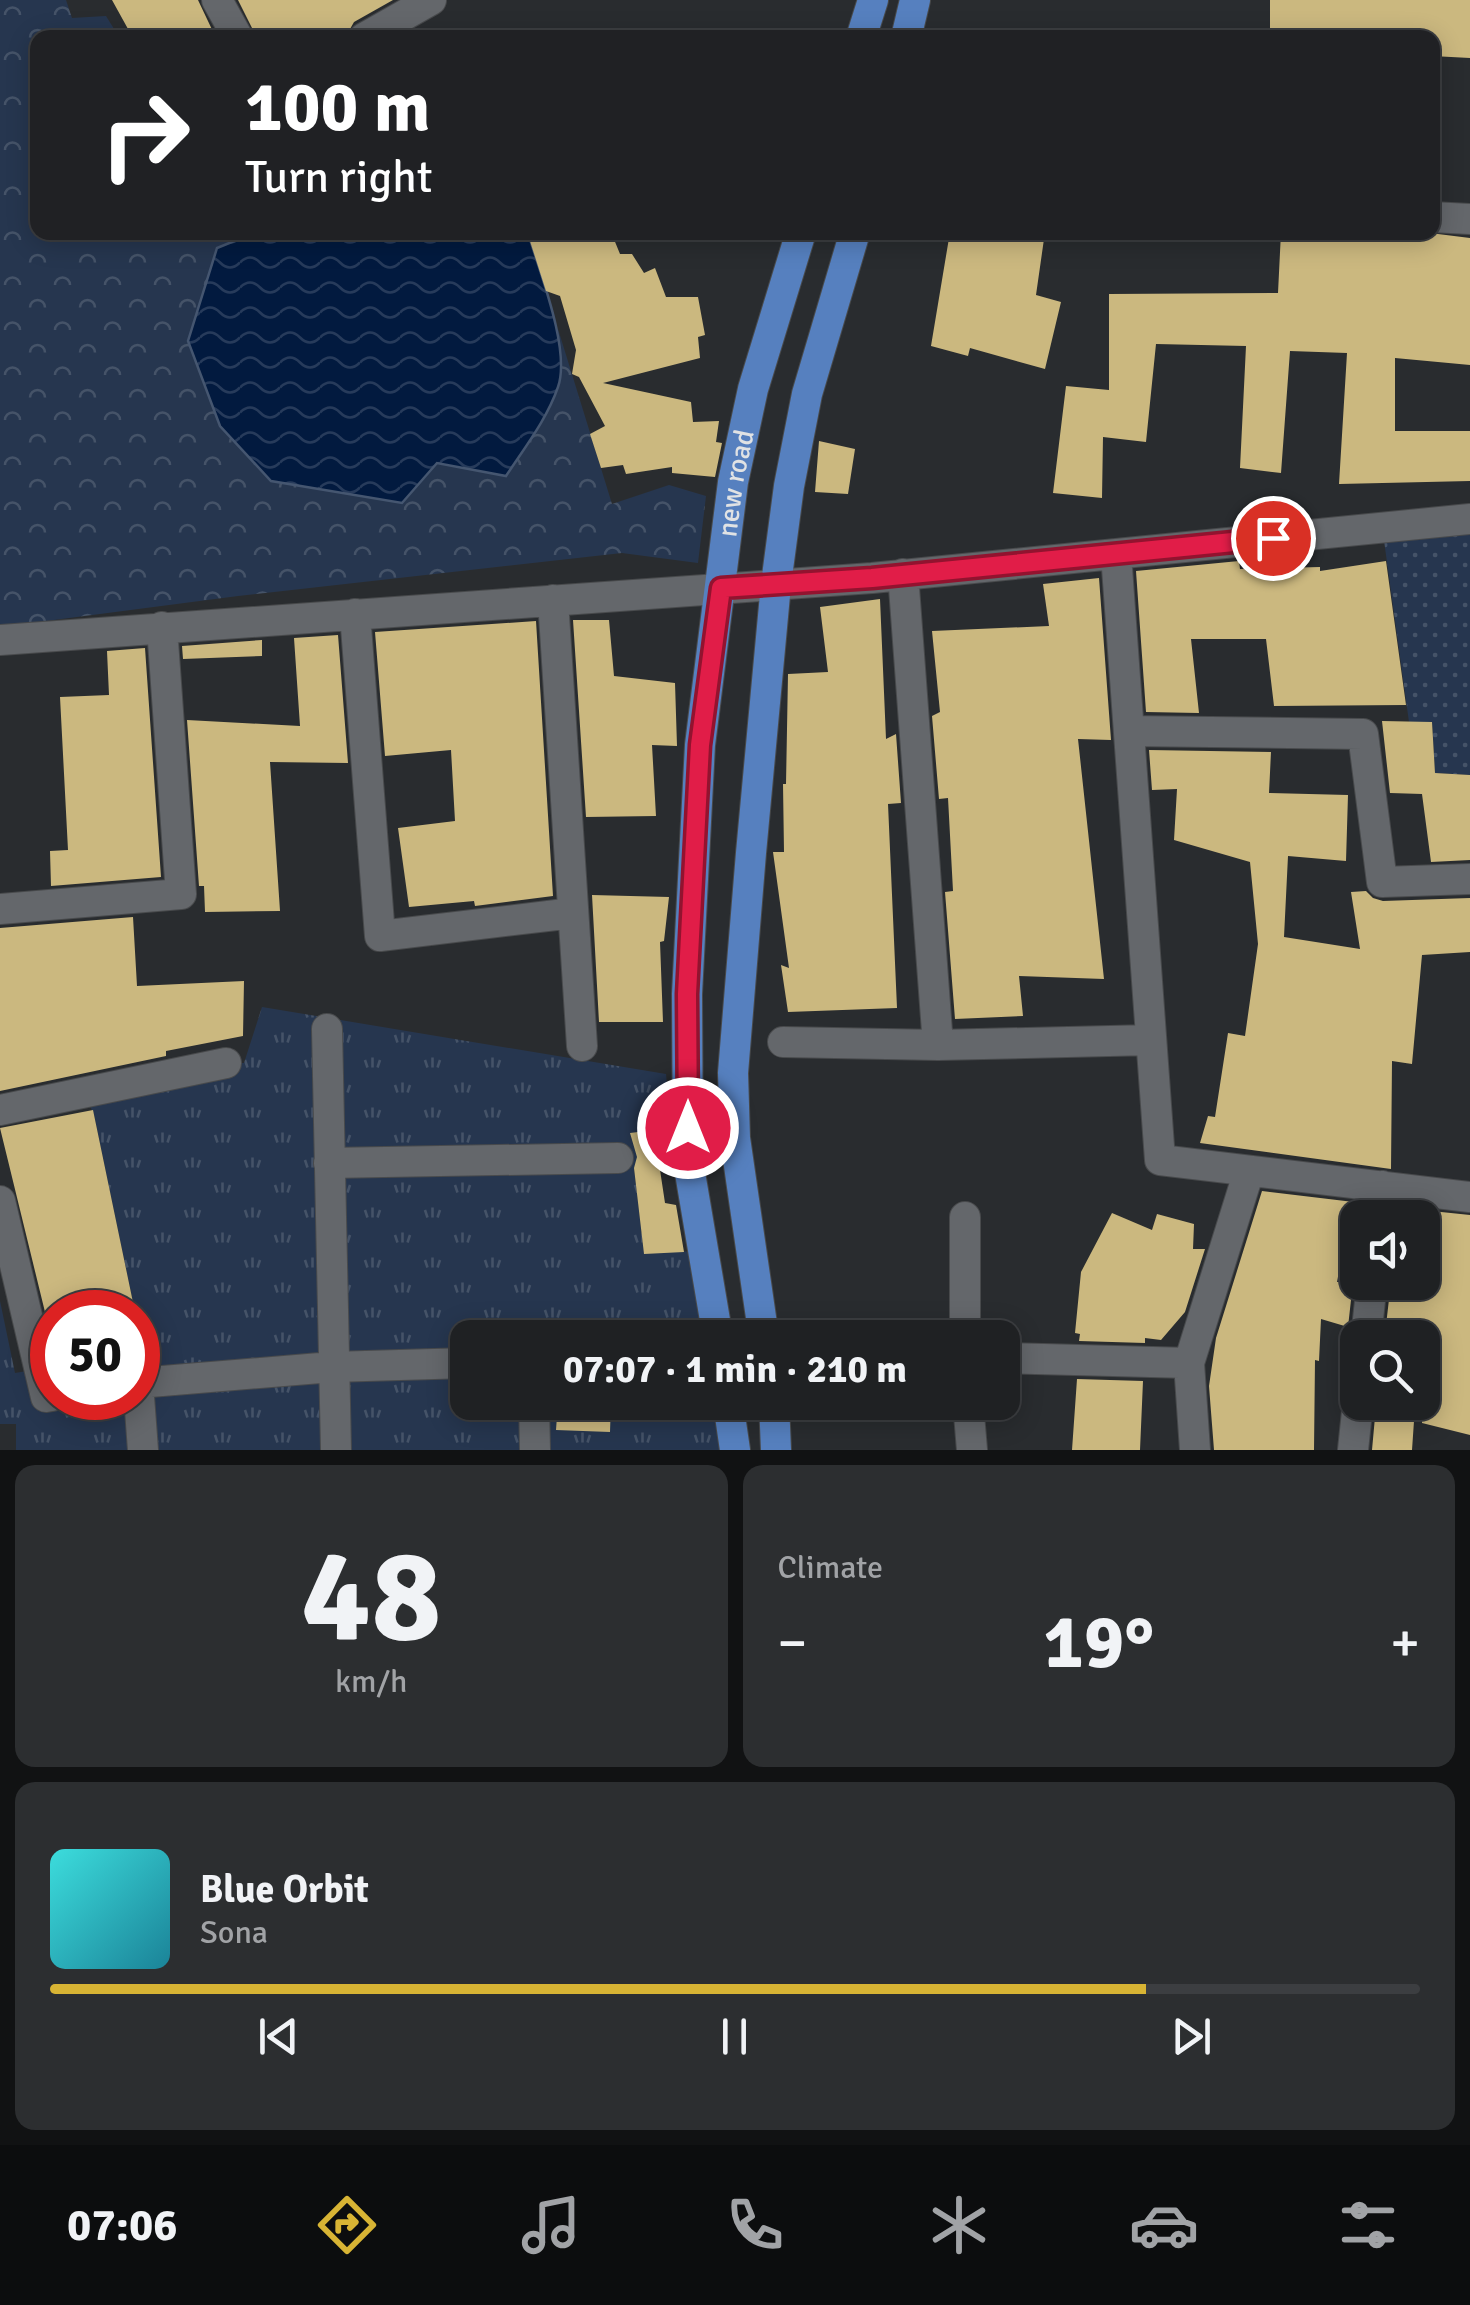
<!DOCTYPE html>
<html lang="en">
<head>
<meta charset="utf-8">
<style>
  :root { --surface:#1f2123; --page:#2c2e30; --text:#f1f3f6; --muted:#a1a3a6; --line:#3c3e41; --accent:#d8b434 }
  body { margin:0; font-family:Signika,sans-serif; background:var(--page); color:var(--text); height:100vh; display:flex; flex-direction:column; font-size:38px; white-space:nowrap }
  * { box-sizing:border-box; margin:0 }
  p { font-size:32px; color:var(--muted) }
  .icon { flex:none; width:55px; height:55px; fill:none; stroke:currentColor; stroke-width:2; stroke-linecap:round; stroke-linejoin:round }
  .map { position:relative; height:1450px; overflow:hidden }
  .details { display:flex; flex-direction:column; gap:15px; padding:15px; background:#111213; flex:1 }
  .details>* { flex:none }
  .guide { position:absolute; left:30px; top:30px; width:1410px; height:210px; border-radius:20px; box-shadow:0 5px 25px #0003,0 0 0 2px var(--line); background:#202124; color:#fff; overflow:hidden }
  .tools { position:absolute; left:1340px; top:1200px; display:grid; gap:20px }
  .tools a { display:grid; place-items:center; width:100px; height:100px; border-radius:20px; background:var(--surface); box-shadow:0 5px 25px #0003,0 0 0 2px var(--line); font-size:50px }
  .speed { position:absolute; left:30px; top:1290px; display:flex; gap:20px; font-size:50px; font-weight:700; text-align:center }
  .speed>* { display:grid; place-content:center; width:130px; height:130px; border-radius:50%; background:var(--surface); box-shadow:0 5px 25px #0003,0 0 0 2px var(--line); line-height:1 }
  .speed .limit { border:15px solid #d22; background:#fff; color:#111 }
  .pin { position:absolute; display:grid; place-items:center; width:85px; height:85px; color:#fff; margin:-42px; border:5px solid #fff; border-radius:50%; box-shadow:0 2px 10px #0007 }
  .me { position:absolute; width:110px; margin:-55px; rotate:0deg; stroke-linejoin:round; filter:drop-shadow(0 0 8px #0008) }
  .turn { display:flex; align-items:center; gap:35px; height:210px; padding:0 50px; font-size:45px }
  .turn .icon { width:130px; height:130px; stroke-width:2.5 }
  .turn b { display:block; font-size:70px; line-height:85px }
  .big { font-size:75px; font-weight:700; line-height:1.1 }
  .details .widget { flex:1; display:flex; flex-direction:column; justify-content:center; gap:15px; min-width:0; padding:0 35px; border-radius:20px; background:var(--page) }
  .details .dial { align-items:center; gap:0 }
  .dial b { font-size:130px; line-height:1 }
  .song { display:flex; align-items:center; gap:30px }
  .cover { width:120px; height:120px; border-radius:15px; background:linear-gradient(135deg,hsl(180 70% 55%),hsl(190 70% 35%)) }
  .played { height:10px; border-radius:5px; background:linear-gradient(90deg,var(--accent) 80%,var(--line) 80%) }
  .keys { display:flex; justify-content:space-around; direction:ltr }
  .heat { display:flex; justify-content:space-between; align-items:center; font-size:55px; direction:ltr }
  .details .tiles { flex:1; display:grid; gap:15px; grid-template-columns:1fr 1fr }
  .widget:last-child { grid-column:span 2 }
  .trip { position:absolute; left:450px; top:1320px; width:570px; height:100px; border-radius:20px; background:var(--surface); box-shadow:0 5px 25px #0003,0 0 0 2px var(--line); font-weight:700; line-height:100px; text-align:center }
  .tabs { display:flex; height:160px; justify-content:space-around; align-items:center; background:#0c0d0e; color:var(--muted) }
  .tabs .icon { width:70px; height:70px }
  .tabs .current { color:var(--accent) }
  .tabs b { font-size:45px; color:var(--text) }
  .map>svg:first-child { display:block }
  .grass { fill:url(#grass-tufts) }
  .forest { fill:url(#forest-crowns) }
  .park { fill:url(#park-dots) }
  .water { fill:url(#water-waves); stroke:#455670; stroke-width:2.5 }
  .building { fill:#cbb87f }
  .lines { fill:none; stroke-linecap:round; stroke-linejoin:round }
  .minor-casing { stroke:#484a4c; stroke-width:32 }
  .major-casing { stroke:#484a4c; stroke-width:32 }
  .minor { stroke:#64676b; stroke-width:30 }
  .major { stroke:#5680bf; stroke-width:30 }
  .route-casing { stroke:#92132f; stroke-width:25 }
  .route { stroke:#e11d48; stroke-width:18 }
  .labels { text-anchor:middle; stroke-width:10; stroke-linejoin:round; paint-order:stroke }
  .street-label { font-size:28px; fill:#e0e2e4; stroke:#131416 }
</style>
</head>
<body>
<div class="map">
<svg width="1470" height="1450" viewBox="0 0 1470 1450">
  <defs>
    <pattern id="grass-tufts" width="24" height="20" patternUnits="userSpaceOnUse" patternTransform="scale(2.5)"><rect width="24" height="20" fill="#26364f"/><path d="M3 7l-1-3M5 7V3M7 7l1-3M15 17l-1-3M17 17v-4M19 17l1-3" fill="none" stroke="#455368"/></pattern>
    <pattern id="forest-crowns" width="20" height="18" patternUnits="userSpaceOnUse" patternTransform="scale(2.5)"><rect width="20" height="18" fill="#26364f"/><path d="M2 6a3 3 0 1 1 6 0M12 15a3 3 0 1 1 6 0" fill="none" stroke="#455368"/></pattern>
    <pattern id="park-dots" width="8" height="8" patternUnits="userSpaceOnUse" patternTransform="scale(2.5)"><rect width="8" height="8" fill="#26364f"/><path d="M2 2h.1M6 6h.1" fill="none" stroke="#455368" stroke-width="1.8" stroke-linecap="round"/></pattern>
    <pattern id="water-waves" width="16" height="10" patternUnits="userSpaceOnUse" patternTransform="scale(2.5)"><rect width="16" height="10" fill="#021a3f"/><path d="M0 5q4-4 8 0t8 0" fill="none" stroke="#273b5b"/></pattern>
  </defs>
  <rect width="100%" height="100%" fill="#292c2f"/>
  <path class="grass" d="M262,1007L666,1074L672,1135L659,1165L634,1168L644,1253L698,1251L711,1337L468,1338V1402L722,1403L735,1450H16V1424H0V1301L15,1373L52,1367V1398H138V1352L143,1351L138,1312H135L94,1115L84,1092L226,1063H244Z"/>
  <path class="forest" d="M0,0H66L72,18L106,16L119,37L38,38V232H237L240,238L217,248L437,463L560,383L558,329L612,504L669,485L706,496L698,563L622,553L238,596L0,627Z"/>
  <path class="park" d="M1470,519V775L1435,773L1432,722H1409L1383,533Z"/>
  <path class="water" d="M254,233H528C539,270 571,350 558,387C547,419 525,447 506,476L437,463L402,503L271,481L220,426L188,341L217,248Z"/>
  <path class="building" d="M112,0H198L216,38H133Z
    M238,0H393L354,22L345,38H257Z
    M1270,0H1470V58L1432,56V38H1270Z
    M551,232H611L620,254H632L644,273L655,268L666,297H698L705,335L698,337L700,358L603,383L691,402L693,422L719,421L716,442L722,443L715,477L672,473V467L626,474L623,465L601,468L590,434L605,426L579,377L572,374L576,350L560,296L546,291L530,241Z
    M950,232H1045L1036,295L1061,302L1045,369L970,348L968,356L931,346Z
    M1281,232H1422L1470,238V365L1395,358V431H1470V481L1339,484L1347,353L1290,351L1281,473L1240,468L1246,346L1156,344L1146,442L1103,437L1102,498L1053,493L1066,386L1109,390V294L1278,293Z
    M819,441L855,449L848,494L815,492Z
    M1239,561L1240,569L1320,567V571L1386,561L1406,705L1274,706L1266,639H1191L1199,713L1146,712L1136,571Z
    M1099,578L1111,740L1078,739L1104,979L1019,976L1023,1016L955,1019L945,892L953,891L948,798L939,799L932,716L940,712L932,631L1049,626L1043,584Z
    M880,599L886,739L896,734L901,803L888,804L897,1008L788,1012L781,965L789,968L773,852H784L783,784H786L788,674L828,672L820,607Z
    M573,620H609L614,676L675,683L677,746L652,745L656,816L586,817Z
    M536,621L553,896L475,906L474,901L409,907L398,828L455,821L451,750L385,756L375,632Z
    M338,635L348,763L270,762L280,911L205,912L204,886H199L187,720L300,726L294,638Z
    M262,640V656L183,659L182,646Z
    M145,648L161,877L51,886L50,851L68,850L60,697L109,695L107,651Z
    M1382,721L1432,722L1435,773L1470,775V860L1431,862L1422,794L1390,793Z
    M1149,750L1271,752L1269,793L1348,795L1346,861L1288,856L1284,937L1360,949L1351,892L1366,891L1373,898L1383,901L1470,898V952L1422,955L1412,1064L1392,1061L1391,1169L1200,1143L1208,1116L1215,1117L1228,1033L1245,1036L1258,944L1250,862L1174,840L1177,789L1152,790Z
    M592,895L669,897L664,941L660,942L663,1022H599Z
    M133,917L137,986L244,981L243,1036L166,1051V1056L0,1091V928Z
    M93,1110L135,1312H45L0,1128Z
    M654,1130L665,1203L676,1205L684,1252L644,1254L634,1168L637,1157L630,1133Z
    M1262,1191L1362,1203L1360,1218H1349L1337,1282H1353L1348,1327L1321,1319L1319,1361L1315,1360L1314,1450H1214L1209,1386L1216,1338Z
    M1422,1210L1470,1215V1435L1422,1423V1338L1385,1334L1391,1282H1422Z
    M1112,1213L1152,1230L1157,1214L1194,1224L1193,1249H1205L1185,1312L1161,1340L1145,1338V1343L1079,1341L1080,1334L1075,1333L1081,1272Z
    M1077,1379L1143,1381L1140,1450H1072Z
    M558,1402H611L610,1432L556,1430Z
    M1375,1417L1414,1421L1412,1450H1372Z"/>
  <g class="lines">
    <defs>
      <path id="minor" d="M217,0L238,38
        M364,38L431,0
        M1432,217L1470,219
        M1116,554L1160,1160L1470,1197
        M903,574L938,1045L1151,1040
        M553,600L582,1046
        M355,614L380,936L573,913
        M0,640L872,578L1470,519
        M1129,731L1363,734L1382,882L1470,879
        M0,909L181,894L162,627
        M327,1029L336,1450
        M783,1042L938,1045
        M0,1110L226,1063
        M329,1163L618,1158
        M0,1201L46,1397L52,1396
        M1379,1218L1382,1186
        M965,1338V1217
        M1366,1338L1372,1282
        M1002,1358L1189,1363L1195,1450
        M1189,1363L1249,1171
        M534,1402L535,1450
        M968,1402L972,1450
        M143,1450L138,1383L332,1367L468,1363
        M1353,1450L1358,1402"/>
      <g id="major">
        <path d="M861,38L873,0"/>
        <path d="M906,38L915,0"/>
        <path id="s1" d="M718,1338L688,1161L687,994L700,745L733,482L753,389L801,232"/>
        <path d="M764,1338L735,1138L733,1073L751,853L776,584L789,486L807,394L855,232"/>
        <path d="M728,1402L735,1450"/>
        <path d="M774,1402L776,1450"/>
      </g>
    </defs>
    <use href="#minor" class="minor-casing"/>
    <use href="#major" class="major-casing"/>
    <use href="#minor" class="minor"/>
    <use href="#major" class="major"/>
  </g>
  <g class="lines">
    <defs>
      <path id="route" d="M688,1128L687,994L700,745L721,588L872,578L1273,538"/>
    </defs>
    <use href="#route" class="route-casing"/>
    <use href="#route" class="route"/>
  </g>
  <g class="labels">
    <g class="street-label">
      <text dy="10" stroke="none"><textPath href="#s1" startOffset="860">new road</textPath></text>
    </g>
  </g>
</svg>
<div class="tools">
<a><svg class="icon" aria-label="sound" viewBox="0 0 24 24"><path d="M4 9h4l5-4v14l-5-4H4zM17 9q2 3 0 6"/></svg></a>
<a><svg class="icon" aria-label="search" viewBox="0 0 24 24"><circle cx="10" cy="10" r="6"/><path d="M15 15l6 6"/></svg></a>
</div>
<div class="speed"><div class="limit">50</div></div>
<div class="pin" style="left:1273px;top:538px;background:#d93025"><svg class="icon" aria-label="arrive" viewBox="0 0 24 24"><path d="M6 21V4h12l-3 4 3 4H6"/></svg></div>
<svg class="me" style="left:688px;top:1128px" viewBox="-20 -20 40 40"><circle r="17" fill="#e11d48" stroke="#fff" stroke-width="3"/><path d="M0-11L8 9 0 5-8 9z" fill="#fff"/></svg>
<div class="trip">07:07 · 1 min · 210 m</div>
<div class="guide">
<div class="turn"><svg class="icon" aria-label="right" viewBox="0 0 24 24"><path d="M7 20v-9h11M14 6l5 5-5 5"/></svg><div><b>100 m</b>Turn right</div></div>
</div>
</div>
<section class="details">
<div class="tiles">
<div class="widget dial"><b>48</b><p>km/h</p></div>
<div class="widget"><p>Climate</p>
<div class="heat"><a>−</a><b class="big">19°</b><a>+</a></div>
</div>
<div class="widget">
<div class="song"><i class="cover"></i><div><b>Blue Orbit</b><p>Sona</p></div></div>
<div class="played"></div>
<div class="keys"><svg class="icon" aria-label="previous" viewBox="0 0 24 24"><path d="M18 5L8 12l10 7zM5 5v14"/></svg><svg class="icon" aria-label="pause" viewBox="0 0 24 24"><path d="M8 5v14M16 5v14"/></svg><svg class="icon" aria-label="next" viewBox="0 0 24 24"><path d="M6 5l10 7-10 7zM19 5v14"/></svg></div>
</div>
</div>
</section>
<nav class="tabs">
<b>07:06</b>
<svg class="icon current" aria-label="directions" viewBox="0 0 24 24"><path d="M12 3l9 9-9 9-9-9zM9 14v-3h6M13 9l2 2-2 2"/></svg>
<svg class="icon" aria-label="music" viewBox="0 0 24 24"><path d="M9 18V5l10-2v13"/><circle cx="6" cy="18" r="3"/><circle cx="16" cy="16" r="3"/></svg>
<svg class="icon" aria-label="phone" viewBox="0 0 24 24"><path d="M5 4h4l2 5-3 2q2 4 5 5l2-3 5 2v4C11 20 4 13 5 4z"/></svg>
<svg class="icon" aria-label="climate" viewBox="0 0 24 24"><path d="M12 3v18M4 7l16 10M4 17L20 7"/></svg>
<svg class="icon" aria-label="car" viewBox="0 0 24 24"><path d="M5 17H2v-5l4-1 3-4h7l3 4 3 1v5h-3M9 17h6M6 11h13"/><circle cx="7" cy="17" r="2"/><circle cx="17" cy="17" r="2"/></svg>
<svg class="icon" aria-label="filters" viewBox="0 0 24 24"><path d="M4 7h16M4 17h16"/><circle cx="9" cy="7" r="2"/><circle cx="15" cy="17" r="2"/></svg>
</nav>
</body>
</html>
